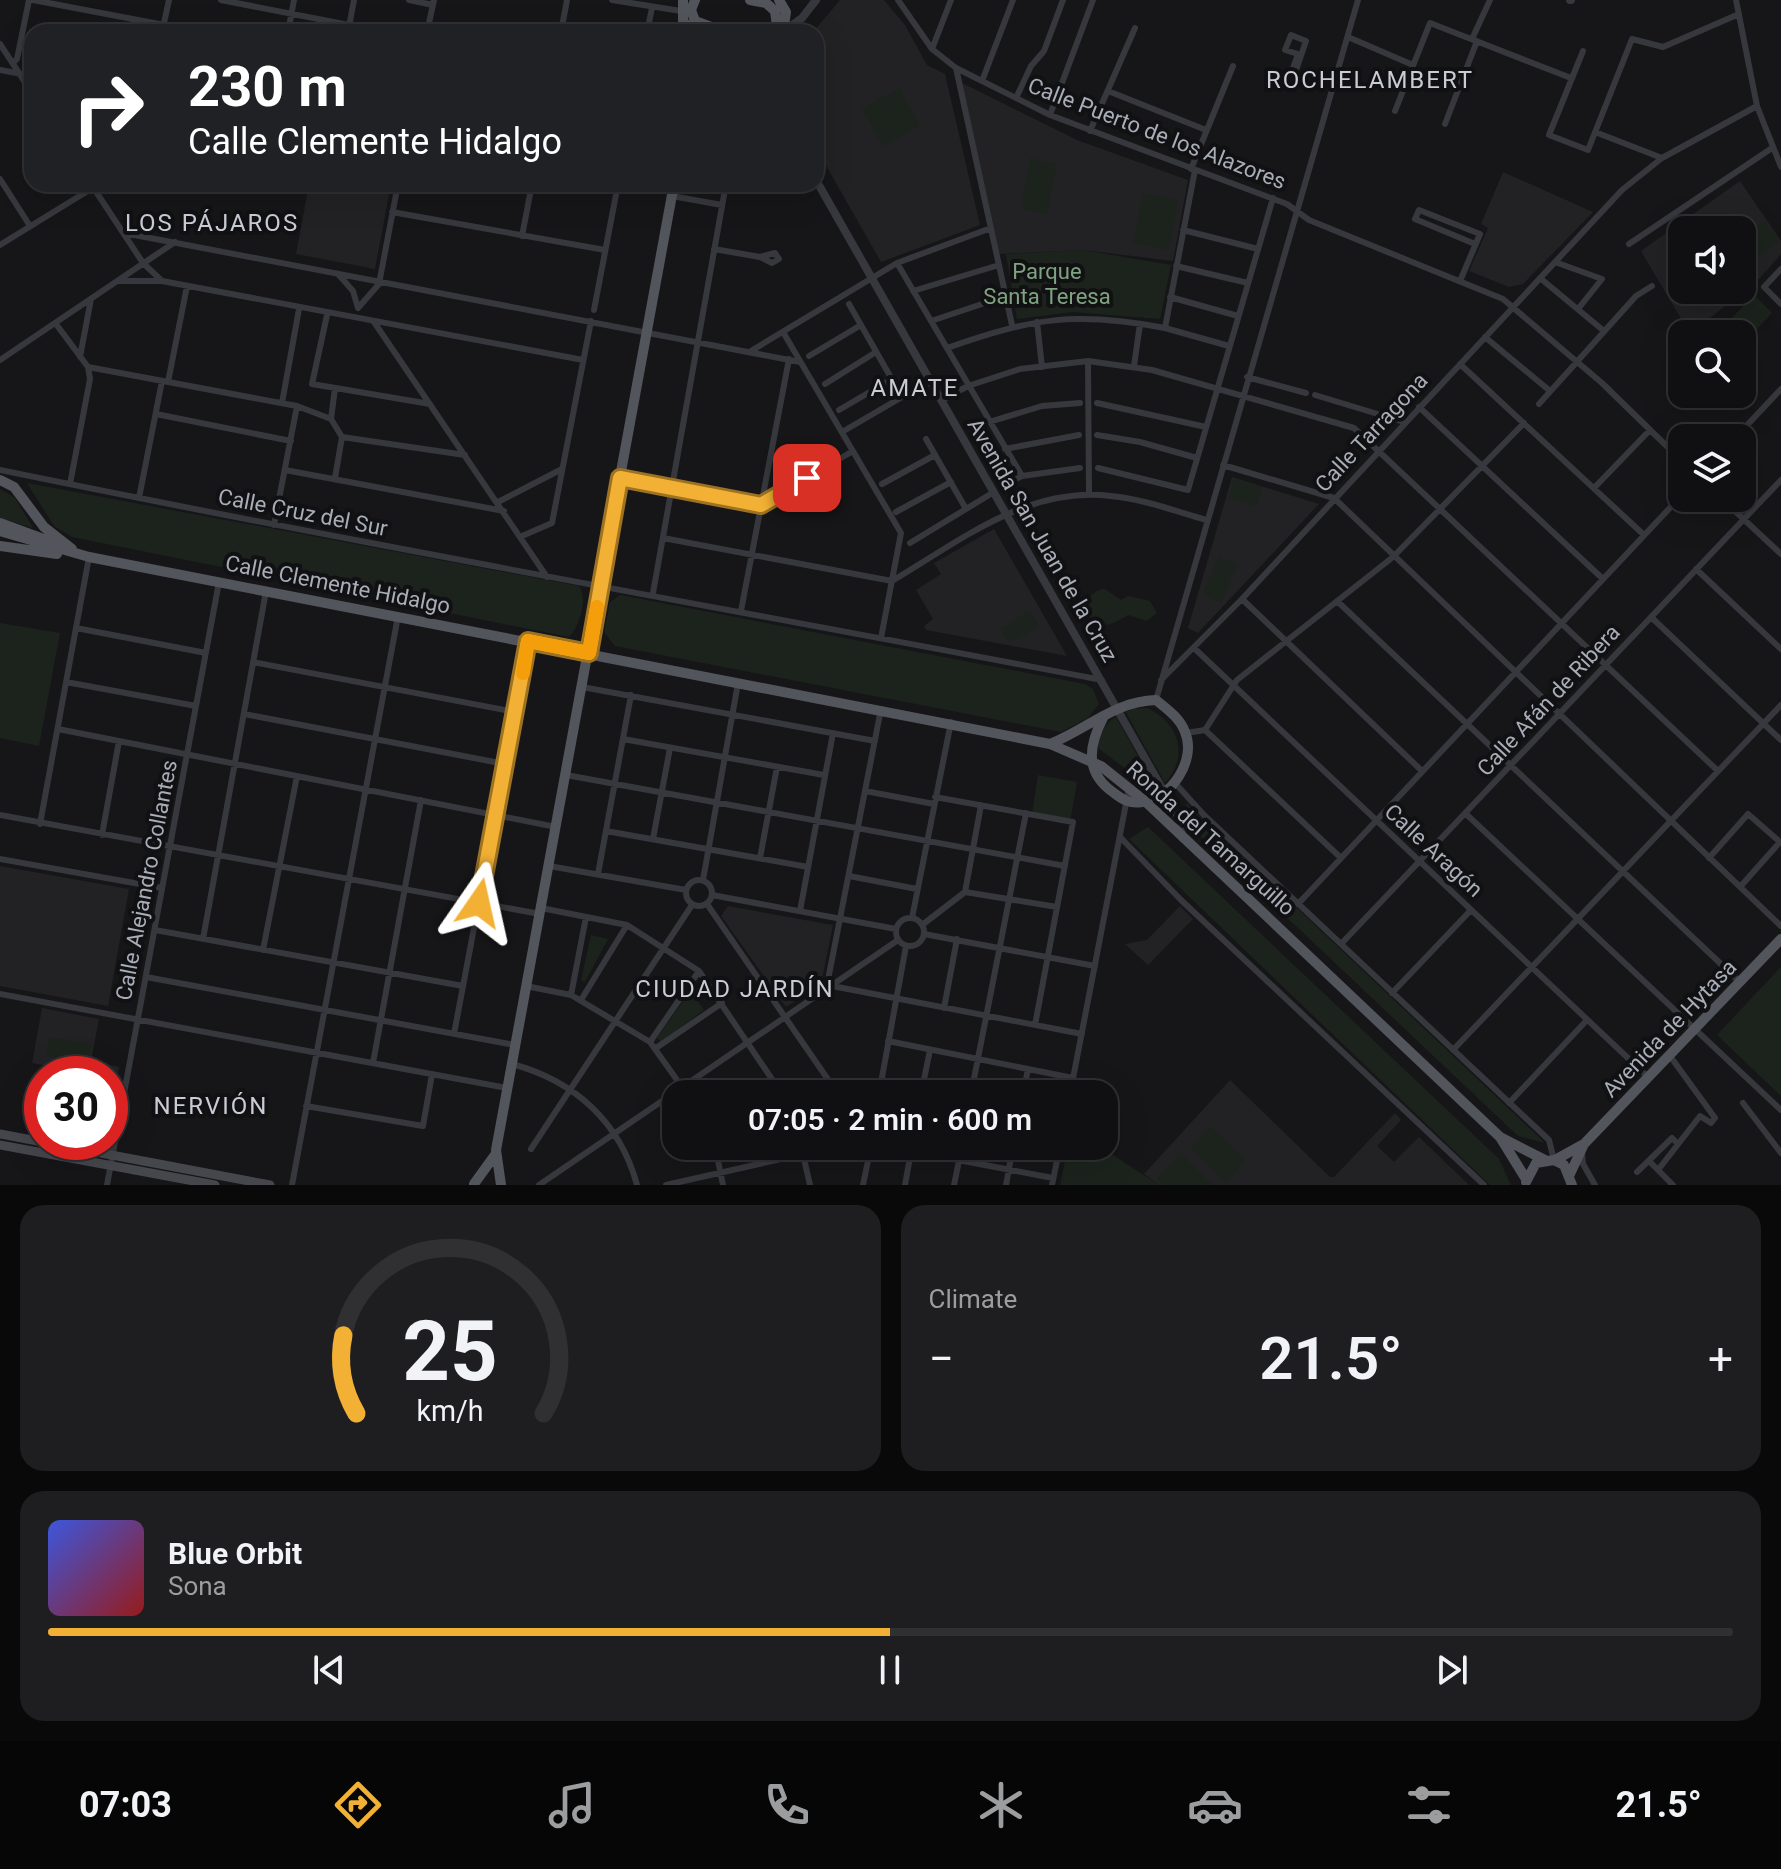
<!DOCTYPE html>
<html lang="en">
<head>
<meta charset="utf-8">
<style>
  :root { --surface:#101012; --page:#1e1e20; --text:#f1f3f6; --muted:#9c9d9f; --line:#303032; --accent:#f2b134 }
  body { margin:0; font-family:Roboto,sans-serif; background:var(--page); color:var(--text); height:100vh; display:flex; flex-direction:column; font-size:30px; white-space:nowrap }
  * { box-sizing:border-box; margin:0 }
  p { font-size:26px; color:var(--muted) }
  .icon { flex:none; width:44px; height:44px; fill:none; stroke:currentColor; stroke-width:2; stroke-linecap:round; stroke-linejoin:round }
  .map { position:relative; height:1185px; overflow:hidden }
  .side { display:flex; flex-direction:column; gap:20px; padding:20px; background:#09090a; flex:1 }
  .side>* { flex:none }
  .hud { position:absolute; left:24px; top:24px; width:800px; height:168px; border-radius:24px; box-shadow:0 8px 32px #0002,0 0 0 2px var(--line); background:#202124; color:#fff; overflow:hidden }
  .controls { position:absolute; left:1668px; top:216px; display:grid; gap:16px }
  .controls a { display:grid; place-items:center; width:88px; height:88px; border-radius:16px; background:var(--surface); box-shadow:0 8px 32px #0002,0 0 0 2px var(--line); font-size:40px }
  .speed { position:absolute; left:24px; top:1056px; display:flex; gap:16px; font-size:40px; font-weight:700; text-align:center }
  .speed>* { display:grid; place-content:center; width:104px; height:104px; border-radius:50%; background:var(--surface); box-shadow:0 8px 32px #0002,0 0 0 2px var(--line); line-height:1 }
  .speed .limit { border:12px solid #d22; background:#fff; color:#111 }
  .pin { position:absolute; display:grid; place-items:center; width:68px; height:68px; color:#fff; margin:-34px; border-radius:16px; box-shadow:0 4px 12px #0006 }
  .me { position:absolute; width:88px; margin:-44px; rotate:11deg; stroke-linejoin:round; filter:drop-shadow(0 0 6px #0008) }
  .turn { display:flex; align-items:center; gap:28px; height:168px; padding:0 32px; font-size:36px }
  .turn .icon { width:104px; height:104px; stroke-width:2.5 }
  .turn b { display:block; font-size:56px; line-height:68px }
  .big { font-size:60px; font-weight:600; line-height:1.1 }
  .side .tile { flex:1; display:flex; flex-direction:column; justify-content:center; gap:12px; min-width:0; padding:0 28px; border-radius:24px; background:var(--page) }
  .side .dial { align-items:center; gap:0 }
  .dial svg { height:208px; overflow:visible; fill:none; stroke:var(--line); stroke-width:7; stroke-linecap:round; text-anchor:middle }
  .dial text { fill:var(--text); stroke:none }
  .song { display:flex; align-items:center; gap:24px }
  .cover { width:96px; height:96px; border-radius:12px; background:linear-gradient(135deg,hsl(230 70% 55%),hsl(0 70% 35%)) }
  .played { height:8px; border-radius:4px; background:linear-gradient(90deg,var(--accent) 50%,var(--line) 50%) }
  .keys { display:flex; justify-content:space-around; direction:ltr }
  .heat { display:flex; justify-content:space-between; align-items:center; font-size:44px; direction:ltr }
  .side .tiles { flex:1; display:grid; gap:20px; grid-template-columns:1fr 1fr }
  .tile:last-child { grid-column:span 2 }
  .trip { position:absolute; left:662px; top:1080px; width:456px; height:80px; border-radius:24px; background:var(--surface); box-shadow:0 8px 32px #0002,0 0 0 2px var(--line); font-weight:600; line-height:80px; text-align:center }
  .menu { display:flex; height:128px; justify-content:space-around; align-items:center; background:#060607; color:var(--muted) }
  .menu .icon { width:56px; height:56px }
  .menu .selected { color:var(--accent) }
  .menu b { font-size:36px; color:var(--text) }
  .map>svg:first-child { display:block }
  .built { fill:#222225; fill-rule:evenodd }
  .green { fill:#1c231d }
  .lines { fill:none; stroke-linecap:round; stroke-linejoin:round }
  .minor { stroke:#37383d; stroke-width:6 }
  .tertiary { stroke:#37383d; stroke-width:8 }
  .secondary { stroke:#45474d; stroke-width:9 }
  .primary { stroke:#53555c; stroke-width:10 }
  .route-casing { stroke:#9d7322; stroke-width:20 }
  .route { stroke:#f2b134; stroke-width:14 }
  .slow { stroke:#f59e0b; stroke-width:14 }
  .labels { text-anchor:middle; stroke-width:8; stroke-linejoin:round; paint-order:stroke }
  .street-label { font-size:22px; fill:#a8adb8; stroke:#111113 }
  .park-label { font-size:22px; fill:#7fa381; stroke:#111113 }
  .neighbourhood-label { font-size:24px; letter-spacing:2px; fill:#c9ccd4; stroke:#111113 }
</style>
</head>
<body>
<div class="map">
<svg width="1781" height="1185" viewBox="0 0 1781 1185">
  <rect width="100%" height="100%" fill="#161618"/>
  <path class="built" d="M840,0H884L905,25L927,65L945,74L980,225L881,262L816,148L813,32Z
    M962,83L1077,140L1188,180L1173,261L1083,250L998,254Z
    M1503,172L1593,212L1523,284L1509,287L1469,271L1488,228L1481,224Z
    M1740,181L1781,241V254L1760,278L1690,334L1641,251ZM1682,230H1742V290H1682Z
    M309,184H391L375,269L296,254Z
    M1232,477L1319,504L1198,633L1188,628Z
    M994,529L1067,656L926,630L924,626L933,619L916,590L941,574L934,563Z
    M0,866L129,889L108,1006L0,986Z
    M728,906L833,925L821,984L786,1007L721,916Z
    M1180,906L1193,919L1148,965L1125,944L1147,940Z
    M42,1008L99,1019L91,1061L119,1067L117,1078L110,1074H65V1069L32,1063Z
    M1230,1080L1330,1177H1334L1395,1113L1401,1120L1377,1146L1394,1162L1419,1137L1469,1185H1159L1144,1174Z"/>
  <path class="green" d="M899,88L920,125L883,146L862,109Z
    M1030,158L1057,164L1047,214L1021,209Z
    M1143,193L1179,200L1169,250L1133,243Z
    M1765,221L1779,242L1745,265L1742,237Z
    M1083,250L1171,265L1160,319L1073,312L1017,319L1006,254Z
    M1754,295L1772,313L1746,341L1727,323Z
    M1234,479L1262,487L1257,507L1229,498Z
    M27,483L579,586C588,599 580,626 569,637L72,537L54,526Z
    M0,489L15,498L33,528L0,518Z
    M1219,556L1238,565L1221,603L1202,594Z
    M1105,589L1121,600L1128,596L1150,601L1157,613L1147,621L1128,615C1121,619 1112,625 1104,625C1078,626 1081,591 1105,589Z
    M620,595L1085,684L1093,689L1099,704L1088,718L1061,732L615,646L604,632L610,602Z
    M1030,611L1039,626L1009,643L1000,628Z
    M0,623L60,633L39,746L0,738Z
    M1147,708C1179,723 1190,755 1165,783L1124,709Z
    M1116,717L1154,785L1151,788L1098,748C1100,734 1104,724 1116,717Z
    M1038,775L1077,782L1070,822L1032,814Z
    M1186,803L1545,1143L1518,1136L1188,824Z
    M1148,827L1499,1159L1511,1185H1490L1129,839Z
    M591,935L608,939L585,982L581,980Z
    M1781,967V1096L1717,1035Z
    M690,991L704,1010L661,1042L657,1038Z
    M49,1037L91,1044L87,1063L46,1056Z
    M1210,1126L1246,1160L1226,1182L1190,1148Z
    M1068,1146H1099L1159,1185H1060Z
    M1181,1153L1213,1185H1163L1156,1178Z"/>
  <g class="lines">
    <path class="minor" d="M33,0L201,32
      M221,0L385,32
      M409,0L433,5
      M612,0L681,11
      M898,0L932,49L956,68L1050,115L1287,204L1309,220L1503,299L1602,383L1682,461
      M1736,0L1757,106L1781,167
      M162,32L169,0
      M288,32L294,0
      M348,32L354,0
      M427,32L434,0
      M561,32L567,0
      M647,32L652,8
      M1348,37L1413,65
      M1472,39L1490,0
      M0,44L32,93
      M932,49L951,0
      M1583,51L1549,135L1588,150L1632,39L1663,47L1739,14
      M13,63L17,59L29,0
      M956,68L1012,325
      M0,70L32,76
      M1291,74L1298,54L1285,50L1291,35L1306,41L1294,76
      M982,81L1013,0
      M1108,91L1206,130
      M1016,98L1031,66L1044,51L1063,0
      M1395,111L1430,23L1571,78
      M1050,115L1093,0
      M1445,124L1477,41
      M1090,131L1135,28
      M1595,132L1662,158
      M1191,169L1233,66
      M0,179L30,226
      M91,184L143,263L162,281
      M601,184L617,187
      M672,196L722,205
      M392,212L605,250
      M1183,230L1258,249
      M124,233L800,362
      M522,236L532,184
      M1629,244L1772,148
      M0,245L99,184
      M714,249L760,257L772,263L779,259L775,253L760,257
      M1555,262L1602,279L1578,309
      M897,263L1022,476
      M1176,266L1248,283
      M1781,269L1764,287L1781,304
      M338,274L353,291L358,308
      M1540,278L1604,331
      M118,281H162L583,360
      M1460,281L1480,234L1419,210L1415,219L1475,244
      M379,284L398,184
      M913,291L999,265
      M1170,297L1238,316
      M358,308L379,284
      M594,310L618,184
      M327,315L312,384L430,404
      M931,321L1006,296
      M374,322L547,577
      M1037,322L1042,367
      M56,324L88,367L90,379L70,484
      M1165,328L1229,346
      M783,332L901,533L881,638
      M1485,337L1550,391
      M947,348C1032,318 1075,311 1165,328L1195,170
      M751,351L897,263L991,228
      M809,356L861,325
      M80,357L91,299
      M0,360L175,242
      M1088,361L1089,494
      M1460,364L1644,535
      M1134,366L1140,324
      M88,367L297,406L331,419L342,437L465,455
      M1247,377L1306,393
      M168,382L187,286
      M825,384L876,352
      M1315,395L1404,422
      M942,400L968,386L1020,369L1088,361L1152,370L1354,428L1718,771
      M282,403L299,309
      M1097,403L1206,427
      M1539,404L1636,296L1652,286
      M1419,407L1603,579
      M839,410L892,379
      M156,414L291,441
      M331,419L335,388
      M989,422L1042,406L1080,403
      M842,432L902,397L849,304
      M1097,435L1140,442L1197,458
      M1735,438L1781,389
      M926,439L966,509
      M1005,449L1079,435
      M1223,465L1334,498L1781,926
      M1098,468L1188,490L1273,198
      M0,470C366,545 734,610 1102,680
      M285,470L504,511
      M335,478L342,437
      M620,478L761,505L853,451
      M1008,483L1022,476L1080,468
      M882,484L935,455
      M1594,488L1650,430
      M139,498L162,381
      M1721,498L1781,554
      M498,502L562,469
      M896,512L951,482
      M274,525L297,406
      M522,536L552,523L591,321
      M663,538L892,581C960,541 1027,486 1111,496C1143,499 1175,511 1206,520
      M910,543L994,492
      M1696,569L1781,649
      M653,593L726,184
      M1242,599L1422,771
      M1337,601L1740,982
      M741,611L789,359
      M1651,617L1781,740
      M76,628L206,653
      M1194,648L1648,1077
      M253,662L515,712
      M1161,680L1242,599L1622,190L1662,158L1757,106
      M66,682L196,706
      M582,687L875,741
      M1156,700L1358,0
      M881,709L827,985L1082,1034
      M244,714L505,764
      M58,729L556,827
      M1205,730L1237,680L1393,557L1524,423
      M1205,730L1341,858
      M1186,733L1205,730
      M623,739L824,775
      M566,775L1065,866
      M1175,783L1204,815L1549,1140L1554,1160
      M865,791L934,804
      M935,797L1073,822L1035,1025
      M1465,813L1781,1110
      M0,815L540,914
      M40,824L89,557
      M606,831L808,867
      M102,835L119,741
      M1120,837L1181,900L1484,1185
      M653,839L670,748
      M760,858L777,767
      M1709,858L1748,814L1780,842L1740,887
      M0,859L162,888
      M549,866L686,890
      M598,874L631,695
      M849,876L917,889
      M686 893a13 13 0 1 1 26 0a13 13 0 1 1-26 0Z
      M703,880L738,683
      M965,892L1057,907
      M965,892L981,805
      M712,895L896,929
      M707,904L838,1094
      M1298,904L1682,495
      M541,908L627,925L699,971L782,1094
      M800,911L833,733
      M896 932a14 14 0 1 1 28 0a14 14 0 1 1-28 0Z
      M912,918L951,722
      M922,925L965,892
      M155,930L463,986
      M924,934L1095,966
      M203,939L266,591
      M1341,944L1781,480
      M263,950L297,776
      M146,977L515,1045
      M526,986L571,995L650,1042L687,1094
      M1392,993L1471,910
      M0,994L507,1088
      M571,995L586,917
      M581,1000L627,925
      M944,1008L957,939
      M454,1034L528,641
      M888,1041L1073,1078
      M650,1042L699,971
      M656,1048L722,1003
      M1453,1050L1781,705
      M373,1063L421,800
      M512,1064C575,1081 620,1122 637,1185
      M758,1094L775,1082
      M879,1094L906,946
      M921,1094L930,1050
      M971,1094L1026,813
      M1023,1094L1028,1069
      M1070,1094L1129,788
      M1509,1103L1587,1020
      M1743,1103L1781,1153
      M306,1106L423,1126L432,1074
      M715,1146L723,1185
      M801,1146L810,1185
      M857,1146L869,1156L876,1155L882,1146
      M885,1146L1053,1178
      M531,1149L692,905
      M1582,1152L1583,1164L1595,1185
      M1649,1161L1673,1185
      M1658,1170L1700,1116L1711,1123L1715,1118L1670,1056
      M1637,1172L1672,1138L1676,1142
      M107,1185L219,582
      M292,1185L398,616
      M539,1185L898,940
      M666,1185L803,1154L857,1146
      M863,1185L869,1156
      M905,1185L912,1146
      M954,1185L962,1146
      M1006,1185L1013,1146
      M1052,1185L1060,1146"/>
    <path class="tertiary" d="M1570,0H1571
      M784,31L802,18L816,0
      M816,180L1179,818L1183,838"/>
    <path class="secondary" d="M0,1134L270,1185
      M0,1145L215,1185"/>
    <path class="primary" d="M683,0V21L693,32
      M695,0L691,10L695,21L725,32
      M750,0L766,3L775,11L777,26L773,32
      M779,0L786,12L783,32
      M0,480L14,487L44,527L72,549
      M0,523L57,544
      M0,531L89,557L1050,744L1101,766L1146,802L1500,1137L1526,1179
      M0,546L57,554
      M1050,744C1087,729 1115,701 1156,700C1167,709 1180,718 1185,732C1197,760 1171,799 1142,802C1130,804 1123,800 1114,793C1085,773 1088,747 1103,718
      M1500,1137L1545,1160
      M1555,1160L1584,1144L1781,939
      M1570,1174L1584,1144
      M1526,1182L1536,1163L1554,1160L1564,1165L1572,1185
      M474,1184L495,1155
      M501,1185L496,1150L674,184"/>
  </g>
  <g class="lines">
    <defs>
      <path id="route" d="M479,903L528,641L589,653L620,478L761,505L807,478"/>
    </defs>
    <use href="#route" class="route-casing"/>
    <use href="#route" class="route"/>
    <path class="slow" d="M523,673L528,641L589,653L597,607"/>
  </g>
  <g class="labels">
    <g class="street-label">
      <text transform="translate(1157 133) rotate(21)" y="8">Calle Puerto de los Alazores</text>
      <text transform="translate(1371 432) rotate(-47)" y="8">Calle Tarragona</text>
      <text transform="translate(303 512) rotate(11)" y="8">Calle Cruz del Sur</text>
      <text transform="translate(1043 540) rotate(60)" y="8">Avenida San Juan de la Cruz</text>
      <text transform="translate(338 584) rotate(11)" y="8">Calle Clemente Hidalgo</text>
      <text transform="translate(1548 700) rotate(-47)" y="8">Calle Afán de Ribera</text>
      <text transform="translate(1211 838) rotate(42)" y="8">Ronda del Tamarguillo</text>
      <text transform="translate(1434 850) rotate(43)" y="8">Calle Aragón</text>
      <text transform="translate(146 880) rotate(-79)" y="8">Calle Alejandro Collantes</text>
      <text transform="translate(1669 1028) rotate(-46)" y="8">Avenida de Hytasa</text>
    </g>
    <g class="park-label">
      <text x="1047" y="279">Parque<tspan x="1047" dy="25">Santa Teresa</tspan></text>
    </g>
    <g class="neighbourhood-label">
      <text x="1370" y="88">ROCHELAMBERT</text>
      <text x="212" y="231">LOS PÁJAROS</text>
      <text x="915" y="396">AMATE</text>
      <text x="735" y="997">CIUDAD JARDÍN</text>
      <text x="211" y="1114">NERVIÓN</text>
    </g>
  </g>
</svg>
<div class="controls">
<a><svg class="icon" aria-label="sound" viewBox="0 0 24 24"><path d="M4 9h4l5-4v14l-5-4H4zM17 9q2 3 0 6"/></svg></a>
<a><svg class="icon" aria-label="search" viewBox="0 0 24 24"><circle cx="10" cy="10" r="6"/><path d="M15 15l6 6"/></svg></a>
<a><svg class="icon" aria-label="layers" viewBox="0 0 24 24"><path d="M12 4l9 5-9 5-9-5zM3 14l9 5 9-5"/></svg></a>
</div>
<div class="speed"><div class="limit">30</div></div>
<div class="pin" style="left:807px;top:478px;background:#d93025"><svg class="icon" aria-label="arrive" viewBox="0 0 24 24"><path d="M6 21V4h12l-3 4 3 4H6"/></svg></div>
<svg class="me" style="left:479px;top:903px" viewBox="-20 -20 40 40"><path d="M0-17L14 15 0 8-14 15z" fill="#f2b134" stroke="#fff" stroke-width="4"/></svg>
<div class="trip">07:05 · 2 min · 600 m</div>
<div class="hud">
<div class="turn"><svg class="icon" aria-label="right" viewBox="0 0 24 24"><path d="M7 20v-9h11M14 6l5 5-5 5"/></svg><div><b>230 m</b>Calle Clemente Hidalgo</div></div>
</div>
</div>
<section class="side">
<div class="tiles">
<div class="tile dial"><svg viewBox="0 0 100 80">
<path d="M14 69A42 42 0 1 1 86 69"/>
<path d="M14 69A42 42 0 0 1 9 39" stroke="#f2b134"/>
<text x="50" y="56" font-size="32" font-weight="700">25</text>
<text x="50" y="72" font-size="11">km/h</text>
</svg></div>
<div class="tile"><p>Climate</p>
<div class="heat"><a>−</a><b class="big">21.5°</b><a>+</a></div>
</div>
<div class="tile">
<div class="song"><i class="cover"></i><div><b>Blue Orbit</b><p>Sona</p></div></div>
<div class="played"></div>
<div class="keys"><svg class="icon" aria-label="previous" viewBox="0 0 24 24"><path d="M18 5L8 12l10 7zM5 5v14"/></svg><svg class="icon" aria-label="pause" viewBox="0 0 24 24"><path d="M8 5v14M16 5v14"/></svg><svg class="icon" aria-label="next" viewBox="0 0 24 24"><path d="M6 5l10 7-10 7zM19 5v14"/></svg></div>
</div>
</div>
</section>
<nav class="menu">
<b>07:03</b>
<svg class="icon selected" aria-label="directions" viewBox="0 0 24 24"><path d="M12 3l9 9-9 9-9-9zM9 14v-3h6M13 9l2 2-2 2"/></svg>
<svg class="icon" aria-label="music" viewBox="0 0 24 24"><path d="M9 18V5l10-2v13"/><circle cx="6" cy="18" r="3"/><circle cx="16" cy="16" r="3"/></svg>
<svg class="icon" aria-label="phone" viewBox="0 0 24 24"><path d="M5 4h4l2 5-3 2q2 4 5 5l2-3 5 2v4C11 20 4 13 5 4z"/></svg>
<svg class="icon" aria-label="climate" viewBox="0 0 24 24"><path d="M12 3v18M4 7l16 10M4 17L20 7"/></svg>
<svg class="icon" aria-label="car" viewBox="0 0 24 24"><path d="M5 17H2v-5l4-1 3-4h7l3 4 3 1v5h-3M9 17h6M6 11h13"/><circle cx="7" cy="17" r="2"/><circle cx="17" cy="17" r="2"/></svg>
<svg class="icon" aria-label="filters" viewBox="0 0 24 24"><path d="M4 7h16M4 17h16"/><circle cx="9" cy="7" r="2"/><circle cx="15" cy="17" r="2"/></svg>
<b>21.5°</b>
</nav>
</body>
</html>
